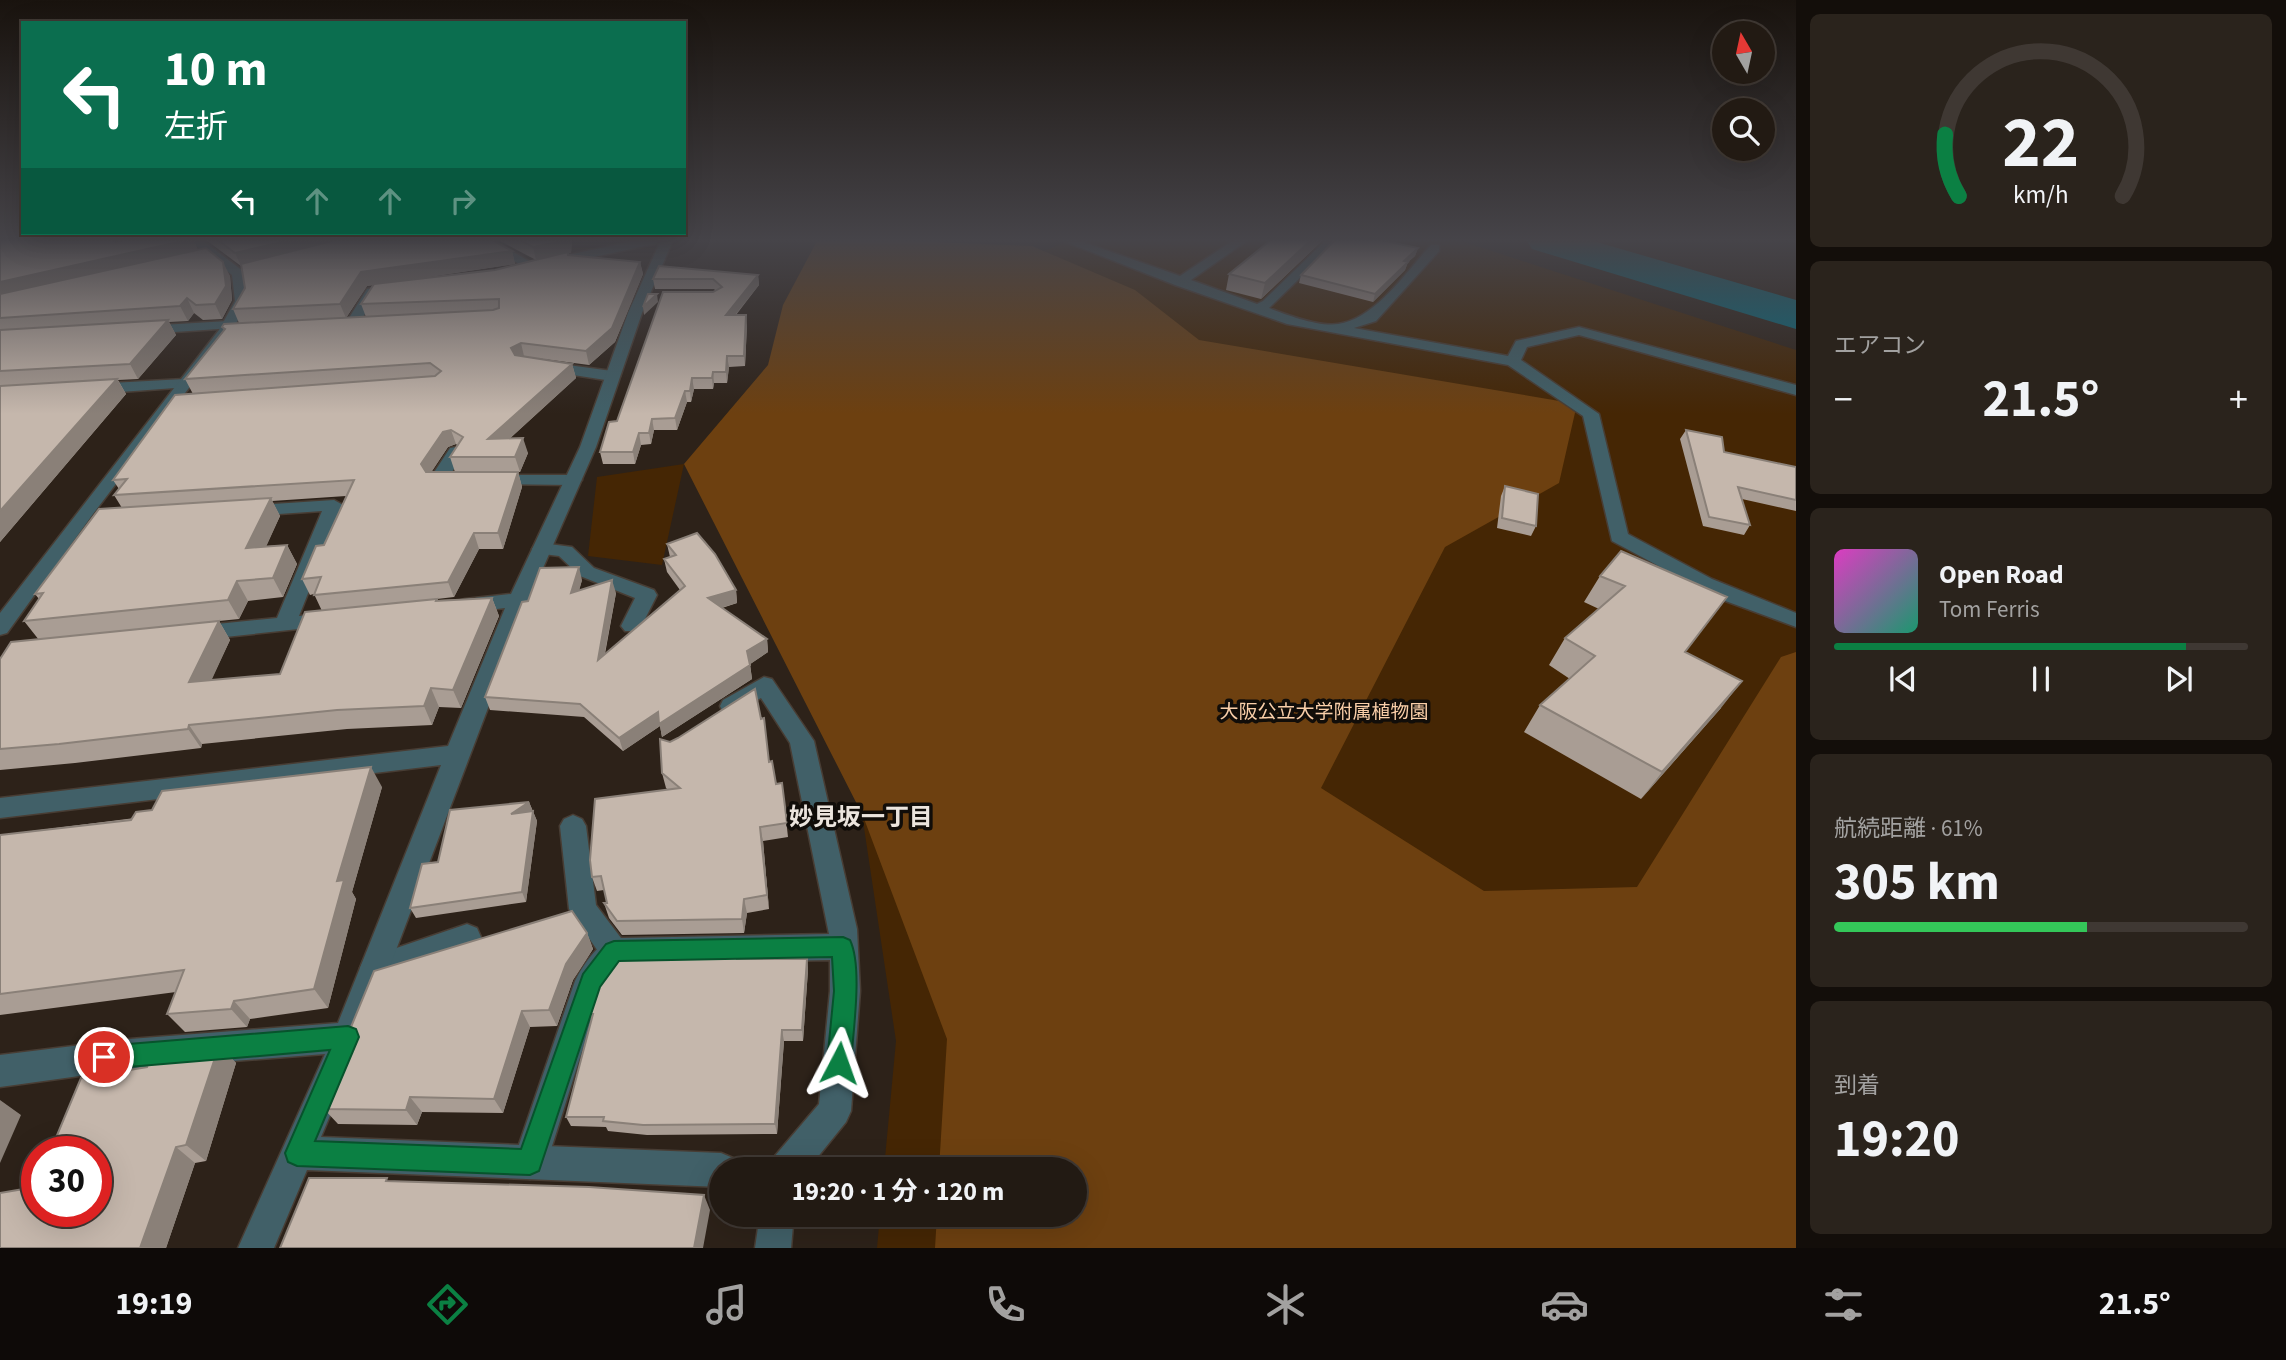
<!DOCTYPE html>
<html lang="ja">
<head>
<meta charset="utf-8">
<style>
  :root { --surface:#221a13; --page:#2a231c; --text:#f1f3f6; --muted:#a2a1a0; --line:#3f3833; --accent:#0b8043 }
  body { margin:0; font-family:"Source Sans 3","Noto Sans JP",sans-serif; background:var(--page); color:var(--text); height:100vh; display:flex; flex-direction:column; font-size:26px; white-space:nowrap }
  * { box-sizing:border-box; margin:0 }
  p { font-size:23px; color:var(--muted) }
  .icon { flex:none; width:38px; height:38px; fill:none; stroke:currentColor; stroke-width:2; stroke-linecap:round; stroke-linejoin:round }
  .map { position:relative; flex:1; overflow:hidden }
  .drawer { display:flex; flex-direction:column; gap:14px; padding:14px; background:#130e0a; width:490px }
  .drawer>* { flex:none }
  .hud { position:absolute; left:21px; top:21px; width:665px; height:214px; border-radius:0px; box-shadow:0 7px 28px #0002,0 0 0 2px var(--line); background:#0b6e4f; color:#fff; overflow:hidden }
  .needle { width:46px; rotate:351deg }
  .controls { position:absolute; left:1712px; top:21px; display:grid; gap:14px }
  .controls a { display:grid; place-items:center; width:63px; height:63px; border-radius:50%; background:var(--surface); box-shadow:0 7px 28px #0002,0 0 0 2px var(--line); font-size:35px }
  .speed { position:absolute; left:21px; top:1136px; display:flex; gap:14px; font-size:35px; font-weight:700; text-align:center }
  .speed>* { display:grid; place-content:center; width:91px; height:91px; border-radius:50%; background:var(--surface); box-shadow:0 7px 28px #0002,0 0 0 2px var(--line); line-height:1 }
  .speed .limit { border:10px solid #d22; background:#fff; color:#111 }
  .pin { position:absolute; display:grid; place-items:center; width:60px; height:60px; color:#fff; margin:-30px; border:4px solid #fff; border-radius:50%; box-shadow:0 2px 7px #0007 }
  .me { position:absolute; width:77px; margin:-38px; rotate:4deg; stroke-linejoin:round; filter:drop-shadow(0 0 5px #0008) }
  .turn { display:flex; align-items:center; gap:24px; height:147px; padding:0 28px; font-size:32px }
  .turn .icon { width:91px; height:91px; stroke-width:2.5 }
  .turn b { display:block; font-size:49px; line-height:60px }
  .lanes { display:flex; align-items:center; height:66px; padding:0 28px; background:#0003; justify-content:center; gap:35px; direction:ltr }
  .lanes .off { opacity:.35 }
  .big { font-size:52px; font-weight:700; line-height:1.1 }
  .drawer .card { flex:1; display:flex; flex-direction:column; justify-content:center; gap:10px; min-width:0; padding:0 24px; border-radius:10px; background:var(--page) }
  .drawer .dial { align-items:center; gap:0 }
  .dial svg { height:182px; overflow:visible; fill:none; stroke:var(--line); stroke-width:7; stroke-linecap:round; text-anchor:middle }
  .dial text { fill:var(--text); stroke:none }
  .song { display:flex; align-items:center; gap:21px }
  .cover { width:84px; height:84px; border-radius:10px; background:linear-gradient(135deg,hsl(310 70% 55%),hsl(160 70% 35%)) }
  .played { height:7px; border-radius:4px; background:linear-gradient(90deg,var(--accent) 85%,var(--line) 85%) }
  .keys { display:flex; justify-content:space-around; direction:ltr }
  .heat { display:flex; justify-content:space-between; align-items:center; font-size:38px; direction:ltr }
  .charge { height:10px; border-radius:5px; background:linear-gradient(90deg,#34c759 61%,var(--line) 0) }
  .trip { position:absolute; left:709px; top:1157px; width:378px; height:70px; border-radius:35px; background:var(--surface); box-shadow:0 7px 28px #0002,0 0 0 2px var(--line); font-weight:700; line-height:70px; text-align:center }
  .tab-bar { display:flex; height:112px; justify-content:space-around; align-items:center; background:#0e0a08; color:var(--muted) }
  .tab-bar .icon { width:49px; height:49px }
  .tab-bar .selected { color:var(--accent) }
  .tab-bar b { font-size:32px; color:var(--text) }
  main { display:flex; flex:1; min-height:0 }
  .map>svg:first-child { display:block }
  .green { fill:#452604 }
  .forest { fill:#6d4010 }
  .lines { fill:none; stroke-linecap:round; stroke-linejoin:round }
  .river { fill:#056c80; fill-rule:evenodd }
  .lane-casing { stroke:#483d34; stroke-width:3 }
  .street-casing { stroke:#483d34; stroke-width:3 }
  .lane { fill:#416068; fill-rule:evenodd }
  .street { fill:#416068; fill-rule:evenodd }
  .wall { fill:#a99d94; fill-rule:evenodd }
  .shaded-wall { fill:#8a8078 }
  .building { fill:#c5b7ac; stroke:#8a8078; stroke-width:2 }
  .route { fill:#0b8043; stroke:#07532c; stroke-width:2 }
  .labels { text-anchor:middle; stroke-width:7; stroke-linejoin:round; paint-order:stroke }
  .park-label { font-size:19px; fill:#facfa9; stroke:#110d09 }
  .near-neighbourhood-label { font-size:24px; font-weight:bold; fill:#ebe4dd; stroke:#110d09 }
</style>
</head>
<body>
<main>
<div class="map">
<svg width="1796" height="1248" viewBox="0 0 1796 1248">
  <rect width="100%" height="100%" fill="#2d2219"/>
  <path class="green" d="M1071,240H1458L1796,350V1248H877L880,1215L1074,1214V1169H884L896,1041L802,414L951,288Z
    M684,464L662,565L588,556L597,477Z"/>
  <path class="forest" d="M887,240L1032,246L1135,290L1199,340L1577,404L1559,483L1445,547L1321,788L1484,891L1637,887L1781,657L1796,652V1248H935L937,1215L1074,1214V1169H939L947,1039L863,816L684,464L768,365L783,305L817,241Z"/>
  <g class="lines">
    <path class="river" d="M1526,240H1590L1796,300V329L1532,249Z"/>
    <defs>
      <path id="lane" d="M479,240H493L539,267L533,271L529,270Z
        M639,240H660L654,244L553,266L547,262L553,258Z
        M1061,240H1077L1180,276L1234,240H1248L1191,280L1257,304L1263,301L1326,240H1339L1269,308C1287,315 1319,327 1338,324C1375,319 1406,272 1431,245H1439V251L1376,321L1354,328L1508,356L1516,341L1579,327L1796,385V395L1579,335L1527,347L1521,360L1599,414L1628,534L1712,579L1796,613V627L1720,599L1612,541L1583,416L1508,365L1287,324L1175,285Z
        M380,287L387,291L377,295L356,328L327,329V323L347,321L367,289Z
        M228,321L233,322V328L145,334L138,330L145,326Z
        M546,362L612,371L620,376L612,381L541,370L538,367Z
        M184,379L192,384L189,387L93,394L85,389L93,384Z
        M456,447L465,452L450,475L461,476L464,480L455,485L432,484L429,480L450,448Z
        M491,475H573L582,480L573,485L485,484L482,480L485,476Z
        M542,543L572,547L594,568L654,590L657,595L639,631H625L621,626L635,598L580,576L559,556L535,553L532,549L535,545Z
        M467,924L477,928L481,937L477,946L374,981L364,977L360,968L364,959Z
        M614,938L624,942L628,951L602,988L547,1162L542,1174L530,1179L518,1174L513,1162L575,981C583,965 597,944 614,938Z"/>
      <path id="street" d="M189,240H202L243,271L249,301L230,334L93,514L7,633L0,635V613L219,330L235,301L232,275Z
        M661,240H673L642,313L596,447L529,600L363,1037L321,1137L721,1153L733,1158L737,1169H721V1187L307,1170L274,1248H238L325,1054L130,1069L0,1087V1055L130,1039L338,1023L441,765L0,818V798L448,746L505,608L465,613L458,611L455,606L458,601L465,599L511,594L580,447L628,313Z
        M334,500L343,505L299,616L329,613L336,615L339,620L336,625L197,640L190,638L186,633L190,628L197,626L277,618L322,511L250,516L244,514L241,510L244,506Z
        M764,677L772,679L814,741L857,929L860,991L851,1111L846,1122L808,1169H769L774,1157L819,1104L830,991V960L614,964L604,960L569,909L560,826L564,819L573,815L582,819L586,826L596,905L621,938L829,934L790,743L761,698L731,714L723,712L720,706L723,700Z
        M760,1214H794L791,1248H755Z"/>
    </defs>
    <use href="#lane" class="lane-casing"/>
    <use href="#street" class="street-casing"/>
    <use href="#lane" class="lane"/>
    <use href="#street" class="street"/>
  </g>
  <path class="wall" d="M0,240L198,250L230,276L232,300L222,319L203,320L194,313L188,321L169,322L176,335L138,379L118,380L126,394L0,542Z
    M206,240H492L512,251L515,264L409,280L495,270L536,260L498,240H572L571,253H568L569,255L640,262L643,274L615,342L589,365L536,358L572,364L576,378L509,439L528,453L520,472H518L522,487L503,549H479L454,597L437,599L438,600L492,598L499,616L461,708L439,707L432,725L347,729L202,744L201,748L75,763L0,770V659L39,640L24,621L39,599L35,594L122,508L114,495L119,489L113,480L193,394L185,379L224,330L222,327L239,323L233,309L245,288L241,266ZM373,285L361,304L366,317L346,318L367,286ZM456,444L457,445L450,457L455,472H431L448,447ZM346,496L324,545L302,579L310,595L314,594L322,611L280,674L211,680L230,640L219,621L239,619L248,601L283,597L297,564L287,545L266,546L280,516L272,501Z
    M1323,240L1261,299L1226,290L1229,274Z
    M1418,248L1415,256L1408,262L1405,270L1373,302L1299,283L1301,275Z
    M758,275L759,285L736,315L747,325L745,366L729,367L727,383H714L713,389H694L691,402H687L677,430H654L651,444L641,445L635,464H603L600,452L617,421L713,292L716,291L714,289H655L653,279Z
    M1686,430L1724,452L1796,467V511L1742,499L1750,525L1744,535L1703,526L1680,439Z
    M1505,486L1536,526L1531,536L1497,528L1501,496Z
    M667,544L736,590L737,603L722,608L767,639L768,652L750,664L752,679L662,737L660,726L623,751L584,717L490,710L485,697L528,601L582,580L579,590L616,593L605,654L680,590L667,572L664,559L670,557Z
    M1621,551L1721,708L1641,799L1524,732L1540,705L1570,679L1549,665L1565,638L1599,609L1584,602L1600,576Z
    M670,742L770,762L776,784L782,783L788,837L763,841L769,909L747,913L744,933L622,935L609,918L604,903H607L604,890L597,891L592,877L668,790L666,788L662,773Z
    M382,787L352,892L356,899L328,1008L250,1019L247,1027L185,1032L167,1014L176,992L0,1015V835Z
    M529,802L537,821L526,902L416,918L410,908L438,862Z
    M587,933L593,949L573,980L557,1026L530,1027L503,1113L422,1112L417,1125L338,1124L324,1109Z
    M739,959H807L808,970L803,1041H784L777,1134L647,1135L608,1131L606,1127L571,1126L566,1117L591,1020L589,1014Z
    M219,1046L236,1063L206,1161L195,1163L166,1248H0L35,1187L147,1067Z"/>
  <path class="shaded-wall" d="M186,240H194L199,252L0,298V282Z
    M290,240H351L241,266L235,253Z
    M566,240H572L571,253H568L571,265L536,260L533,247Z
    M1311,240H1323L1261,299L1265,283Z
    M1418,248L1415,256L1408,262L1405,270L1373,302L1375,294L1404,261Z
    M512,251L515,264L367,286L346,318L340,304L361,272Z
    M223,262L230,276L232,300L222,319L215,304Z
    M640,262L643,274L615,342L589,365L586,351Z
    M758,275L759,285L727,325L726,315Z
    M657,294L658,302L644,315L643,307Z
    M187,298L194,313L188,321L180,306Z
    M746,315L747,325L745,366L744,356Z
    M168,320L176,335L138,379L130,364Z
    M521,343L524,356L515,362L511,348Z
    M727,356L729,367L727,383L726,372Z
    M572,364L576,378L493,454L488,439Z
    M713,372L714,383L713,389L712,378Z
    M692,378L694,389L691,402L690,391Z
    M117,379L126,394L0,542V511Z
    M685,391L687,402L677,430L675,418Z
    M652,419L654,430L651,444L649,433Z
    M451,430L456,444L448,447L427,479L421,464L443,432Z
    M639,433L641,445L635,464L633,452Z
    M523,438L528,453L520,472L515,457Z
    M518,472L522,487L503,549L498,533Z
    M271,498L280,516L257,567L246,548Z
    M474,533L479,549L454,597L448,582Z
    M287,545L297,564L283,597L273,578Z
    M579,567L582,580L575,606L571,593Z
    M612,580L616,593L601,673L598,660Z
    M237,581L248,601L239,619L228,600Z
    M736,590L737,603L710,611L708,598Z
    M492,598L499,616L461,708L453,690Z
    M219,621L230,640L202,701L189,682Z
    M767,639L768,652L749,665L747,651Z
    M750,665L752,679L662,737L660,726L623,751L619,738L658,712Z
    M1742,681L1721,708L1641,799L1662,772Z
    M431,688L439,707L432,725L424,706Z
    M189,725L202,744L201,748L188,729Z
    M371,767L382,787L352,892L356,899L328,1008L314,989L337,881Z
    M529,802L537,821L526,902L522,892L511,814Z
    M760,827L763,841L769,909L767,895Z
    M744,899L747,913L744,933L742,919Z
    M587,933L593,949L573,980L557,1026L549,1010L566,964Z
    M807,959L808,970L803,1041L802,1030Z
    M234,1001L250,1019L247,1027L231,1009Z
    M522,1011L530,1027L503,1113L494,1099Z
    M782,1030L784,1041L777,1134L775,1124Z
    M352,1043L355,1064L342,1049Z
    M219,1046L236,1063L206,1161L186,1145Z
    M410,1097L422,1112L417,1125L406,1110Z
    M0,1100L21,1115L0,1163Z
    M176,1147L195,1163L166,1248H140Z
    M704,1195L710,1210L703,1248H694Z"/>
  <path class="building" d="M0,240H112L116,242L124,240H187L0,282Z
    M218,240H290L235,253Z
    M336,240H492L512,251L361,272L340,304L233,309L245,288L241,264Z
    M520,240H566L533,247Z
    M1271,240H1311L1265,283L1229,274Z
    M1335,240H1380L1418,248L1404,261L1408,262L1375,294L1301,275Z
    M206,248L223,262L226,286L215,304L196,305L187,298L180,306L0,318V294Z
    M568,252V255L640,262L612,328L586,351L521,343L511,348L515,355L572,364L488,439L523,438L515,457H450L463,437L451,430L443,432L421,464L426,472H518L498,533H474L448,582L314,595L321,577L302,579L316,546L324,545L354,480L114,495L127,479L113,480L175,395L435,376L441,371L430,363L185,379L225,329L222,327L224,324L493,310L499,308V299L361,304L374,284L495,270Z
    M659,266L758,275L726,315H746L744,356H727L726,372H713L712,378H692L690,391H685L675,418L652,419L649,433H639L633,452H600L609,422L617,421L663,292H713L722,287L713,279H653Z
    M648,294H657L643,307Z
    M168,320L130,364L0,371V330Z
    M117,379L0,511V386Z
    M1686,430L1722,437L1724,452L1796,467V500L1738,487L1750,525L1709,517Z
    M1505,486L1538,494L1536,526L1502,518Z
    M271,498L246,548L287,545L273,578L237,581L228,600L24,621L43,593L35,594L99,509Z
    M697,533L715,554L736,590L708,598L767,639L747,651L750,665L659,724L658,712L619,738L580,704L485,697L522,602L528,601L540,568L579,567L571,593L612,580L598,660L685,586L664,559L676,555L667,544Z
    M1621,551L1727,597L1685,652L1742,681L1662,772L1540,705L1595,656L1565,638L1625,586L1600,576Z
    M492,598L453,690L431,688L424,706L337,710L189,725L188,729L59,744L0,749V659L11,642L219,621L189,682L280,674L305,612L437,599L436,601Z
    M755,689L761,719L764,718L769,762L772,761L776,784L782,783L787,823L760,827L767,895L744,899L742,919L617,921L604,903H607L601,876L592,877L590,860L595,799L680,788L662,773L660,739L670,742L678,738Z
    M371,767L337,881L344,880L314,989L234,1001L231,1009L167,1014L184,970L0,994V835L131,820L136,812L152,810L162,791Z
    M529,802L511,814L533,811L522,892L410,908L422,864L438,862L450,810Z
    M572,911L587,933L566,964L549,1010L522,1011L494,1099L410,1097L406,1110L324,1109L352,1043L342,1049L374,971Z
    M738,953L737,959H807L802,1030H782L775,1124L643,1125L603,1121L604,1117H566L593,1014H589L600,978L616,956Z
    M219,1046L186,1145L176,1147L140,1248H0V1193L35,1187L37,1183V1211H96V1152H50L81,1078L147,1067L153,1051Z
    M309,1178H387L386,1181L589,1187L704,1195L694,1248H280Z"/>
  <linearGradient id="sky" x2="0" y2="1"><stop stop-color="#19130e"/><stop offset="0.58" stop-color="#464449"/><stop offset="1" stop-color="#464449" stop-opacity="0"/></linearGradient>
  <rect width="1796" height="414" fill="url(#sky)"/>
  <path class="route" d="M843,937L850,940C863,967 853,1032 851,1063L847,1071L839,1075L831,1071L827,1063L834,991L832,957L619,961L600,987L542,1162L539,1171L530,1175L297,1166L288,1162L285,1153L330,1050L104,1069L96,1066L92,1057L96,1049L104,1046L348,1026L356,1029L359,1037L315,1141L521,1149L583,974L606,944L614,941Z"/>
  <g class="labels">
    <g class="park-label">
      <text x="1324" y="718">大阪公立大学附属植物園</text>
    </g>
    <g class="near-neighbourhood-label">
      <text x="861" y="825">妙見坂一丁目</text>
    </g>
  </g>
</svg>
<div class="controls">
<a><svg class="needle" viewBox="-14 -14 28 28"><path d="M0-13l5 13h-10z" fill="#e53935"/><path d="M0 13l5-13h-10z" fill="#a2a1a0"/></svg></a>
<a><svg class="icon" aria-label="search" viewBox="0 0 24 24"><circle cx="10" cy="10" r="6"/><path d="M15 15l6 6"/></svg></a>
</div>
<div class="speed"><div class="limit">30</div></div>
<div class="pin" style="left:104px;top:1057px;background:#d93025"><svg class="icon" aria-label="arrive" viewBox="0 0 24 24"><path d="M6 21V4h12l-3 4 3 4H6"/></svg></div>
<svg class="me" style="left:839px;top:1063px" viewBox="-20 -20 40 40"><path d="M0-17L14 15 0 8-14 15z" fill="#0b8043" stroke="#fff" stroke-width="4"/></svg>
<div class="trip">19:20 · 1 分 · 120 m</div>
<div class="hud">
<div class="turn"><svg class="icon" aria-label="left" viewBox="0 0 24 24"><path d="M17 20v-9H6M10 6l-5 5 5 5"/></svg><div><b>10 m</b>左折</div></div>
<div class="lanes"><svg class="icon" aria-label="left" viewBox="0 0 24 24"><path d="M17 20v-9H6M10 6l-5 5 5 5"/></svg><svg class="icon off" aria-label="ahead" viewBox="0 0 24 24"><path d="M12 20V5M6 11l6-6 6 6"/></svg><svg class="icon off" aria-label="ahead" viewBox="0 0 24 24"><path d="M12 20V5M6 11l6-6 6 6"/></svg><svg class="icon off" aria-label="right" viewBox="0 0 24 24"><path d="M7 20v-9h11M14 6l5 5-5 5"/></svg></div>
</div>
</div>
<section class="drawer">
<div class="card dial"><svg viewBox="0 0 100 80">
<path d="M14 69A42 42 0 1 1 86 69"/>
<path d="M14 69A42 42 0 0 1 8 42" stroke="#0b8043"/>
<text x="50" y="56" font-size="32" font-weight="700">22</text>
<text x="50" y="72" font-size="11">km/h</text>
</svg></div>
<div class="card"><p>エアコン</p>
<div class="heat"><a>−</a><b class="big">21.5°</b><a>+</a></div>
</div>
<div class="card">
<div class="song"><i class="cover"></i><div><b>Open Road</b><p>Tom Ferris</p></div></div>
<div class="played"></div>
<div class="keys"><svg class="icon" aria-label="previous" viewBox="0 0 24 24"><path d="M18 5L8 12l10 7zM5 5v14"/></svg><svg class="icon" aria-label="pause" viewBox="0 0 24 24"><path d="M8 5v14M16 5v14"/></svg><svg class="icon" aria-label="next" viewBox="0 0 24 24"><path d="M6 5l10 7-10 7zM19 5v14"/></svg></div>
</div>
<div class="card"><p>航続距離 · 61%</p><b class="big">305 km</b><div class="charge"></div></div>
<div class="card"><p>到着</p><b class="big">19:20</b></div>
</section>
</main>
<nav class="tab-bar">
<b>19:19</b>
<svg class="icon selected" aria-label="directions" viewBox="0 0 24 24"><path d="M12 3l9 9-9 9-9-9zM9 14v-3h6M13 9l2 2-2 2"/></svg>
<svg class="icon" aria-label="music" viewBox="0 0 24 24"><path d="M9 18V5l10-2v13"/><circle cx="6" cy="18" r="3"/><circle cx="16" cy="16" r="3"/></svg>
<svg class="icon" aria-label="phone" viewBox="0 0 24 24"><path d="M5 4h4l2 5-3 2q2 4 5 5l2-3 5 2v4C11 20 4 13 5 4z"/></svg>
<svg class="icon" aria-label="climate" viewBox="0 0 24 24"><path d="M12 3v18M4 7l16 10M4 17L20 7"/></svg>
<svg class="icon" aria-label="car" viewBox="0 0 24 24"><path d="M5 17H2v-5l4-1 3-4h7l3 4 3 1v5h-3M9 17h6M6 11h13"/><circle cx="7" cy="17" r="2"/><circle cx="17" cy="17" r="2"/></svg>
<svg class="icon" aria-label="filters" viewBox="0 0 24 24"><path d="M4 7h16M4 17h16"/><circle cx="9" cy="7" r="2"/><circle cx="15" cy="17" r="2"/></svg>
<b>21.5°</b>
</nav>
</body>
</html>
